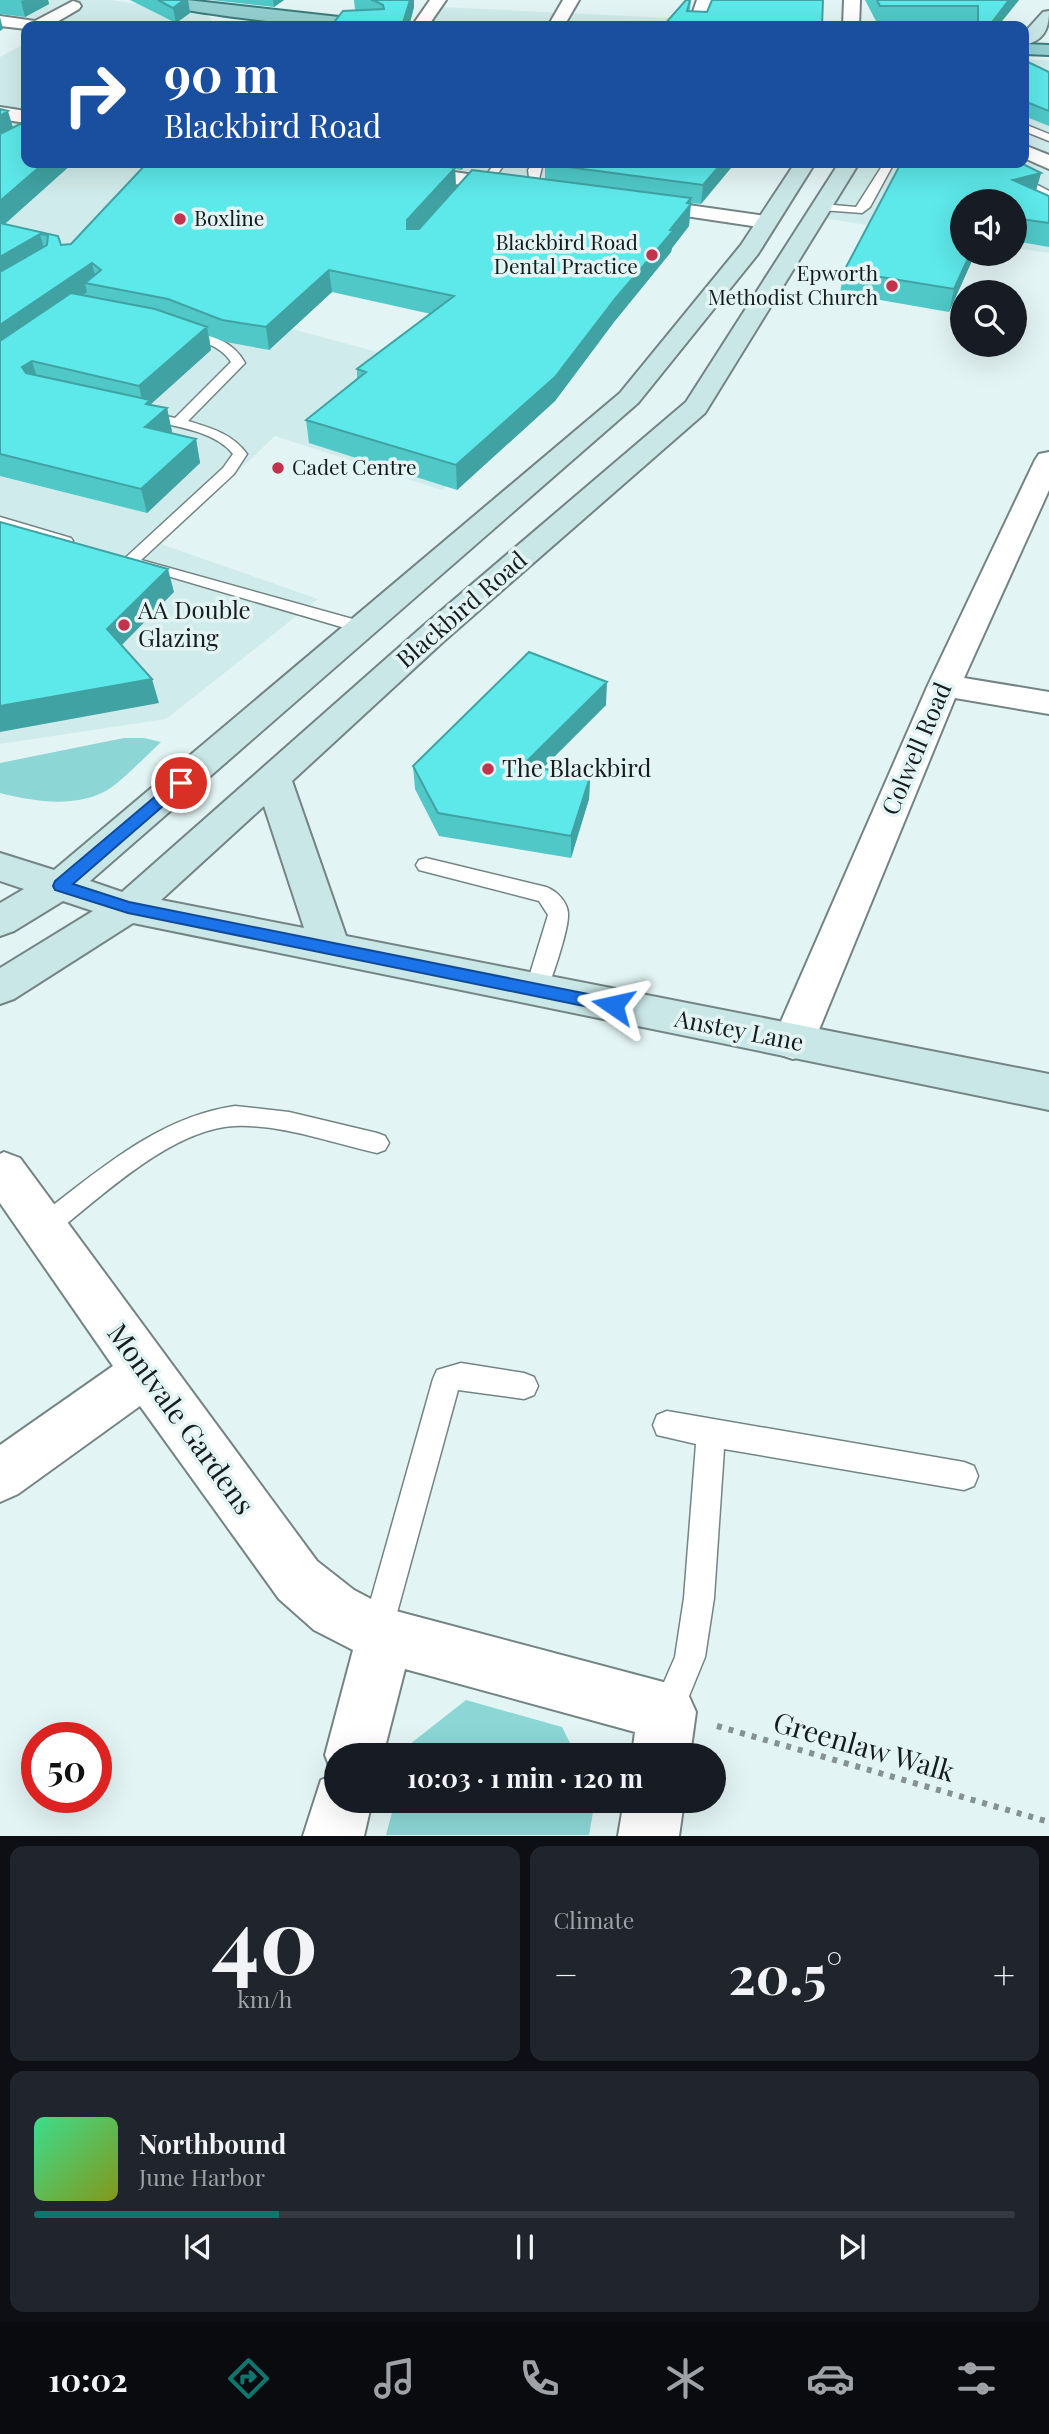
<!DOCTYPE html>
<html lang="en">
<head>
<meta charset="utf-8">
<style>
  :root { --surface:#171b24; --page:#20242c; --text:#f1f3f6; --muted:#9ea1a6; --line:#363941; --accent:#0f766e }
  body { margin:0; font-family:"Playfair Display",serif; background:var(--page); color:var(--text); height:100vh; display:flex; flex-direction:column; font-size:26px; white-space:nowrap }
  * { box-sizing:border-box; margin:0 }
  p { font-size:23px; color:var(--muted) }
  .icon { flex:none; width:38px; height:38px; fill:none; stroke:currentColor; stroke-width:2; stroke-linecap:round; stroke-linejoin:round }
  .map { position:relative; height:1836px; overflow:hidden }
  .side { display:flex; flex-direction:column; gap:10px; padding:10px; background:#0d0f14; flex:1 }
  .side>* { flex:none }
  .top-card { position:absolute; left:21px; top:21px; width:1008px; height:147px; border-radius:14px; box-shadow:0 7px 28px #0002; background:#1a4fa0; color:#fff; overflow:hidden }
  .tools { position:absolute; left:950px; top:189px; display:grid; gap:14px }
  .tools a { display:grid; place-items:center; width:77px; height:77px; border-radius:50%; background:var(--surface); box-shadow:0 7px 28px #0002; font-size:35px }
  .speed { position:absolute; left:21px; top:1722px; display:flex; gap:14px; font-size:35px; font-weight:700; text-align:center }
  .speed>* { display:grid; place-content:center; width:91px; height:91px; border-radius:50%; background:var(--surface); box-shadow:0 7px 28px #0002; line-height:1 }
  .speed .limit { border:10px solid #d22; background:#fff; color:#111 }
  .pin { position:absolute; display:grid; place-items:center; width:60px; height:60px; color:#fff; margin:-30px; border:4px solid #fff; border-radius:50%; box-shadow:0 2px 7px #0007 }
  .me { position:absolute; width:77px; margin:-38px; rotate:281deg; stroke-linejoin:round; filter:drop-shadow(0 0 5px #0008) }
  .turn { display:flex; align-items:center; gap:24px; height:147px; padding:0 28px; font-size:32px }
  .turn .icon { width:91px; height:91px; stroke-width:2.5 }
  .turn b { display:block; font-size:49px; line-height:60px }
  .big { font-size:52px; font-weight:700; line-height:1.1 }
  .side .tile { flex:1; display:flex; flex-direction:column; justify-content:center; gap:10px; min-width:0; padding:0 24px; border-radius:14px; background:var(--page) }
  .side .dial { align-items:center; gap:0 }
  .dial b { font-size:91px; line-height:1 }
  .song { display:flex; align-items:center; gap:21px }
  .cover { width:84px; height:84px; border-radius:10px; background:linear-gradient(135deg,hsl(150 70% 55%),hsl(70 70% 35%)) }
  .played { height:7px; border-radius:4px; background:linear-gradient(90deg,var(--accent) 25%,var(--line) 25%) }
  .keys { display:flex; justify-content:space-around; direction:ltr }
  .heat { display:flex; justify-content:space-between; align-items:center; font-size:38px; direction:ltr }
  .side .tiles { flex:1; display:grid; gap:10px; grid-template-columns:1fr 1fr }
  .tile:last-child { grid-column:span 2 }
  .trip { position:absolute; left:324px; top:1743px; width:402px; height:70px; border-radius:35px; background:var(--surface); box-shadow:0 7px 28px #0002; font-weight:700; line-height:70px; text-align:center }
  .tab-bar { display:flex; height:112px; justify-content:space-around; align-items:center; background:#090b0e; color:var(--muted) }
  .tab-bar .icon { width:49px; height:49px }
  .tab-bar .selected { color:var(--accent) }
  .tab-bar b { font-size:32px; color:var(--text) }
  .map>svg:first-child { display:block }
  .built { fill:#d0ebeb }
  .green { fill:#8cd6d6 }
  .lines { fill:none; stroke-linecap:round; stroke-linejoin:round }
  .lane-casing { stroke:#748484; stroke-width:3 }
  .street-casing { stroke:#748484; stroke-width:4 }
  .secondary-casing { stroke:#748484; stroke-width:4 }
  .primary-casing { stroke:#3a7c7c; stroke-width:4 }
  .path { stroke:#869292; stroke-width:6; stroke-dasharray:5 7; stroke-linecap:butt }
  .lane { fill:#fff; fill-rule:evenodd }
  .street { fill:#fff; fill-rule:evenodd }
  .secondary { fill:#cae7e7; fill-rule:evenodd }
  .primary { fill:#94cfd0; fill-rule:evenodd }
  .wall { fill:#50c8c8 }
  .shaded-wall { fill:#41a2a3 }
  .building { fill:#5de8e9; stroke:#41a2a3; stroke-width:2 }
  .route { fill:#1a73e8; stroke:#114b97; stroke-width:2 }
  .poi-dot { fill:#c4334d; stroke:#e3f4f4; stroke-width:2.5 }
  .labels { text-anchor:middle; stroke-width:7; stroke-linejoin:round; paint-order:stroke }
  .far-poi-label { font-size:21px; fill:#161c1c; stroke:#e3f4f4; text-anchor:start }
  .street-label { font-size:24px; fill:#161c1c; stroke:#e3f4f4 }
  .poi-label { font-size:24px; fill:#161c1c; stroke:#e3f4f4; text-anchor:start }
  .near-street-label { font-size:28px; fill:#161c1c; stroke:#e3f4f4 }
</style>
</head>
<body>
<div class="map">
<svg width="1049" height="1836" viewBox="0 0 1049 1836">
  <rect width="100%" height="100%" fill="#e3f4f4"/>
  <path class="built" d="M0,0H112L196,13L208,16L213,22L251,26H55L73,15L32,21L0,17Z
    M442,7L836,26H491L431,23Z
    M26,43V109L0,106V57Z
    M1024,59L1049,60V253L1015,248V201H962V240L816,217L849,163H1024Z
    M0,121L26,125V163H293L162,294L552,399L442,490L275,436L161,544L318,599L166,719L0,744Z
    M405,163H617L596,188Z"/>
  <path class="green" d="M124,738H144L161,742C145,757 129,774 112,787C81,809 35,802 0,793V763Z
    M466,1700L562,1727L576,1755H407L410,1744Z
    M395,1801H595L589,1835H386Z"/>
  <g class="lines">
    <defs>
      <path id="lane" d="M1024,124L1049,134V141L1024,131Z
        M495,163H505L491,184H483L481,182Z
        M533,163H543L539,179L529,177L528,170Z
        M884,163H894L870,207L862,213L822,210L816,207L822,204L856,207Z
        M982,163H995L1049,191V198Z
        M182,328C207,334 232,339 245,363L188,421C211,428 233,434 247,454L234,474L141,560L367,623L370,627L367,631H355L137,567L123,560L223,468L233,454C214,429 166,425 138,418L136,415L143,411L175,418L231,362C220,344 197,340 177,335V329Z
        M0,517L71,538L73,541L65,546L0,527Z
        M426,858L546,887C557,891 569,903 568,916C568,931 551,983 544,996L536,999L528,996L525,990L548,915L539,901L419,870L416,865L419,860Z
        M235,1106L289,1112L377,1133L385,1136L389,1143L385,1150L377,1153C332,1143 282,1124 235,1126C171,1129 101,1197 53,1235L44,1238L35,1235L31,1227L35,1219C96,1173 157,1117 235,1106Z
        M461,1363L524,1373L534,1377L538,1386L534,1395L524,1399L458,1390L392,1631L388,1642L377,1646L366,1642L362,1631L433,1379L437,1370Z
        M667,1411L964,1462L974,1466L978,1476L974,1486L964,1490L724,1449L714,1598L705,1657L678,1723L667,1728L656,1723L651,1712L675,1657L684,1598L696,1444L657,1435L653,1425L657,1415Z"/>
      <path id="street" d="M430,0H446L428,26H412Z
        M563,0H579L564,26H548Z
        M697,0H713L704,26H688Z
        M844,0H860L859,26H843Z
        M73,1L79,3L81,6L79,9L50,26H26V29L0,26V16L35,21Z
        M0,107L26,111V123L0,119Z
        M1024,145L1049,155V169L1024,158Z
        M340,163H391L517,181L524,183L527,187L524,191L517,193L350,169L343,167Z
        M639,198L765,216L773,217L776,222L773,227L765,228L632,208L628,204L632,200Z
        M1049,452V490L964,678L1049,692V714L955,698L814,1042L808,1054L793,1059L778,1054L772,1042L928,685L1035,460L1039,454Z
        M4,1152L20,1158L317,1561L354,1590L392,1610L667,1683L687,1692L696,1712L690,1755H632L635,1732L405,1669L383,1755H336V1801H372L364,1836H303L321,1780L333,1775L325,1755L353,1650L314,1630L279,1599L140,1406L18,1494L0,1502V1445L113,1366L0,1203V1154Z
        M624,1801H684L679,1836H618Z"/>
      <path id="secondary" d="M1049,11C1049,30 1043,41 1024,45V33L1043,12Z
        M795,163H815L758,254L638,403L90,881L122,892L422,627L686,402L839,163H859L705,413L444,641L292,781L346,936L1049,1074V1110L133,923L14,999L0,1004V968L93,911L63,901L14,931L0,936V903L24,889L0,881V853L54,870L620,393L741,245ZM264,806L304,928L161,900Z"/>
      <path id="primary" d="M144,0H187L375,21L383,26C306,30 228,16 152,5Z
        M1024,44L1049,45V55L1024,54Z"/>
    </defs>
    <use href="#lane" class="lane-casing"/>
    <use href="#street" class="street-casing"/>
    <use href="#secondary" class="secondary-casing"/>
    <use href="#primary" class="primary-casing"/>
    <path class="path" d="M717,1726L1049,1822"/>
    <use href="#lane" class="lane"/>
    <use href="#street" class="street"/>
    <use href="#secondary" class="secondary"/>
    <use href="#primary" class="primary"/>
  </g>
  <path class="wall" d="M0,0H48L49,4L25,17L0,14Z
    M130,0H188L190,13L176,23Z
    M211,0H284L274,7Z
    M354,0H414V7L409,26H331L355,10Z
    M691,0L690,11L822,26H663Z
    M865,0H1019L998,26H974L975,23H877Z
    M1024,60L1049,72V126L1024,116Z
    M0,109L13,128L73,163L5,224L58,236L61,245L71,244L147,163H469L461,170L455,169L456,188L545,179V164L735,163L701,204L690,203L691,204L689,226L672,248L671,252L614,322L555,401L457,490L309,443L306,420L357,379V369L431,314L332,292L269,350L226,342L209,336L211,350L151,404V405L167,408L172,432L170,433L196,439L200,463L147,513L0,476Z
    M901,163H1021L1041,173L1036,190L1049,196V247L1015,241V201H962V254H975L949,312L840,293L844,271Z
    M606,705L543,768L590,777L589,799L571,858L439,836L415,789L413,766Z"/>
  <path class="shaded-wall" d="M24,0H48L49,4L25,17L21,1Z
    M184,0H188L190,13L176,23L173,8Z
    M273,0H284L274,7Z
    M410,0H414V7L409,26H402Z
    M1009,0H1019L998,26H989Z
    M0,17L3,29L0,31Z
    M8,111L14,131L0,139V116Z
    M44,163H73L0,228V201Z
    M461,163H469L461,170Z
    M722,163H735L701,204L703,185Z
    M455,168L456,189L408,241L407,220Z
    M1041,173L1035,194L1013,180Z
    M691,198L689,226L672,248L671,252L614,322L555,401L457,490L456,465L615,299L670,230Z
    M40,234L46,256L0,283V257Z
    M970,254H975L949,312L954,289Z
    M92,263L97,285L85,283L87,292L0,353V325Z
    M329,270L332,292L269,350L266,327Z
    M207,327L211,350L151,404L154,419L167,408L172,432L151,451L145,427L144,409L139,386Z
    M32,361L39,384L28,390L22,367Z
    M196,439L200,463L147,513L141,489Z
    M168,569L174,592L114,653L107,629Z
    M152,679L159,703L0,732V706Z
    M607,682L606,705L523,788V765Z
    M590,777L589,799L571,858V836Z"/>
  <path class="building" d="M158,0H184L173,8Z
    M371,0H410L402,26H331L343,11L384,9L383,5L375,1Z
    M686,0H690L687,11L707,12L712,0H823L822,26L794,24L792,26H663Z
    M877,0H1009L989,26H978V6H880Z
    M1024,60L1049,72V111L1024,101Z
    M0,109L8,111L0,116Z
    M24,113H26V163H44L0,201V134L22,123Z
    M147,163H424L455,168L407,220V229H419L472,170L691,198L687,203L691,204L670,230L673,231L615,299L555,377L456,465L306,420L366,372L357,369L454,296L329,270L266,327L222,320L168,299L85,283L101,270L92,263L0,325V272L47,245L48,235L40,234L0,257V223L58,236L61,245L71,244Z
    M546,163H722L703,185L545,164Z
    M901,163H1021L1041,173L1013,180L1049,196V223L1015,218V201H962V254H970L954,289L844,271Z
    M71,293L155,309L207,327L139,386L32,361L22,367L26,373L132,396L150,400L146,404L167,408L145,427L196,439L141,489L0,454V341Z
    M0,522L168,569L107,629L152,679L0,706Z
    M529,652L607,682L523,765L590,777L571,836L438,813L413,766Z"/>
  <path class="route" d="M181,778L188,783L186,786L73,884L129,902L613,999L619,1000L621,1005L619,1010L613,1012L128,913L55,890L53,886L55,881L176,779Z"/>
  <g class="poi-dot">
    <circle cx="180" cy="219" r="7"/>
    <circle cx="652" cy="255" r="7"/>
    <circle cx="892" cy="286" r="7"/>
    <circle cx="278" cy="468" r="7"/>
    <circle cx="124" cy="625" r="7"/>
    <circle cx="488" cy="769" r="7"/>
  </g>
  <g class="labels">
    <g class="far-poi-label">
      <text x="194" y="226">Boxline</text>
      <text x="638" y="250" text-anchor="end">Blackbird Road<tspan x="638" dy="24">Dental Practice</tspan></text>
      <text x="878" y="281" text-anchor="end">Epworth<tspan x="878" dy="24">Methodist Church</tspan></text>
      <text x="292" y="475">Cadet Centre</text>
    </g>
    <g class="street-label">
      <text transform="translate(462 610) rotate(-41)" y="8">Blackbird Road</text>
      <text transform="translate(917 749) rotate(-67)" y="8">Colwell Road</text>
      <text transform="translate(739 1031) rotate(11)" y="8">Anstey Lane</text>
    </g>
    <g class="poi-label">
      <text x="138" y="619">AA Double<tspan x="138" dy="28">Glazing</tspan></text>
      <text x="502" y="777">The Blackbird</text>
    </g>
    <g class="near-street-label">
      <text transform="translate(181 1419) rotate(54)" y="10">Montvale Gardens</text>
      <text transform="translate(864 1747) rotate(16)" y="10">Greenlaw Walk</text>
    </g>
  </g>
</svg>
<div class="tools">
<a><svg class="icon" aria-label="sound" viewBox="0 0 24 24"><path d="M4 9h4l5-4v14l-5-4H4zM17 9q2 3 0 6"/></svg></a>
<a><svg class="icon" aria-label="search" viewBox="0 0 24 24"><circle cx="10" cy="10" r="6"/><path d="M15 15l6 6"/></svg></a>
</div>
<div class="speed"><div class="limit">50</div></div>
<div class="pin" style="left:181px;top:783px;background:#d93025"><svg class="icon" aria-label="arrive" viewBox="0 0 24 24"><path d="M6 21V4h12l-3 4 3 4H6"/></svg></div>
<svg class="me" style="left:613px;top:1005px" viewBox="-20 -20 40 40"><path d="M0-17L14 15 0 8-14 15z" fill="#1a73e8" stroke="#fff" stroke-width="4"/></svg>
<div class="trip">10:03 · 1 min · 120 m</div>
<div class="top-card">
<div class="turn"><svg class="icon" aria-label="right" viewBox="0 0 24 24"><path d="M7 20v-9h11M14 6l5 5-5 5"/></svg><div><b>90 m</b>Blackbird Road</div></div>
</div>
</div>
<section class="side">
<div class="tiles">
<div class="tile dial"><b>40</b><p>km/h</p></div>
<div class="tile"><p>Climate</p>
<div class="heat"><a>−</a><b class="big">20.5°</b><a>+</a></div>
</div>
<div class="tile">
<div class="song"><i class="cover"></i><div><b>Northbound</b><p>June Harbor</p></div></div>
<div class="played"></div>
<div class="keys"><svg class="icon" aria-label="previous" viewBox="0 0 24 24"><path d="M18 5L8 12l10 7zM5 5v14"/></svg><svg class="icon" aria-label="pause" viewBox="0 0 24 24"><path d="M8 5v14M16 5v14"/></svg><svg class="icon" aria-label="next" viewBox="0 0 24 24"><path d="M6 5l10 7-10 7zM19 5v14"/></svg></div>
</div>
</div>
</section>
<nav class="tab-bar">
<b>10:02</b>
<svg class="icon selected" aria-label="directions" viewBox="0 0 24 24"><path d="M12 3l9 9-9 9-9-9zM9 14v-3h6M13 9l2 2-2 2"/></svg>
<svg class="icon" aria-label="music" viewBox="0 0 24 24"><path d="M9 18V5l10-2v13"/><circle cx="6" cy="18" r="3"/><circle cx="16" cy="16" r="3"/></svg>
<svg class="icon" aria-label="phone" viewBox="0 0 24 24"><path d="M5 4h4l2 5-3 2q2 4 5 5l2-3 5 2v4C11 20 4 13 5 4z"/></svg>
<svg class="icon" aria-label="climate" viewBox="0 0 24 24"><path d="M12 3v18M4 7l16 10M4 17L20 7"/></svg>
<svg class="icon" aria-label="car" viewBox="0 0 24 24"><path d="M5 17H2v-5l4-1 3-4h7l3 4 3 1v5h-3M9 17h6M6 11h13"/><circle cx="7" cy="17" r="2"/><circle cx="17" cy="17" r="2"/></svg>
<svg class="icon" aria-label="filters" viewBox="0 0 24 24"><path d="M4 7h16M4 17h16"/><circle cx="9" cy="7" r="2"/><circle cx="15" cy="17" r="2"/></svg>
</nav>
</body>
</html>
